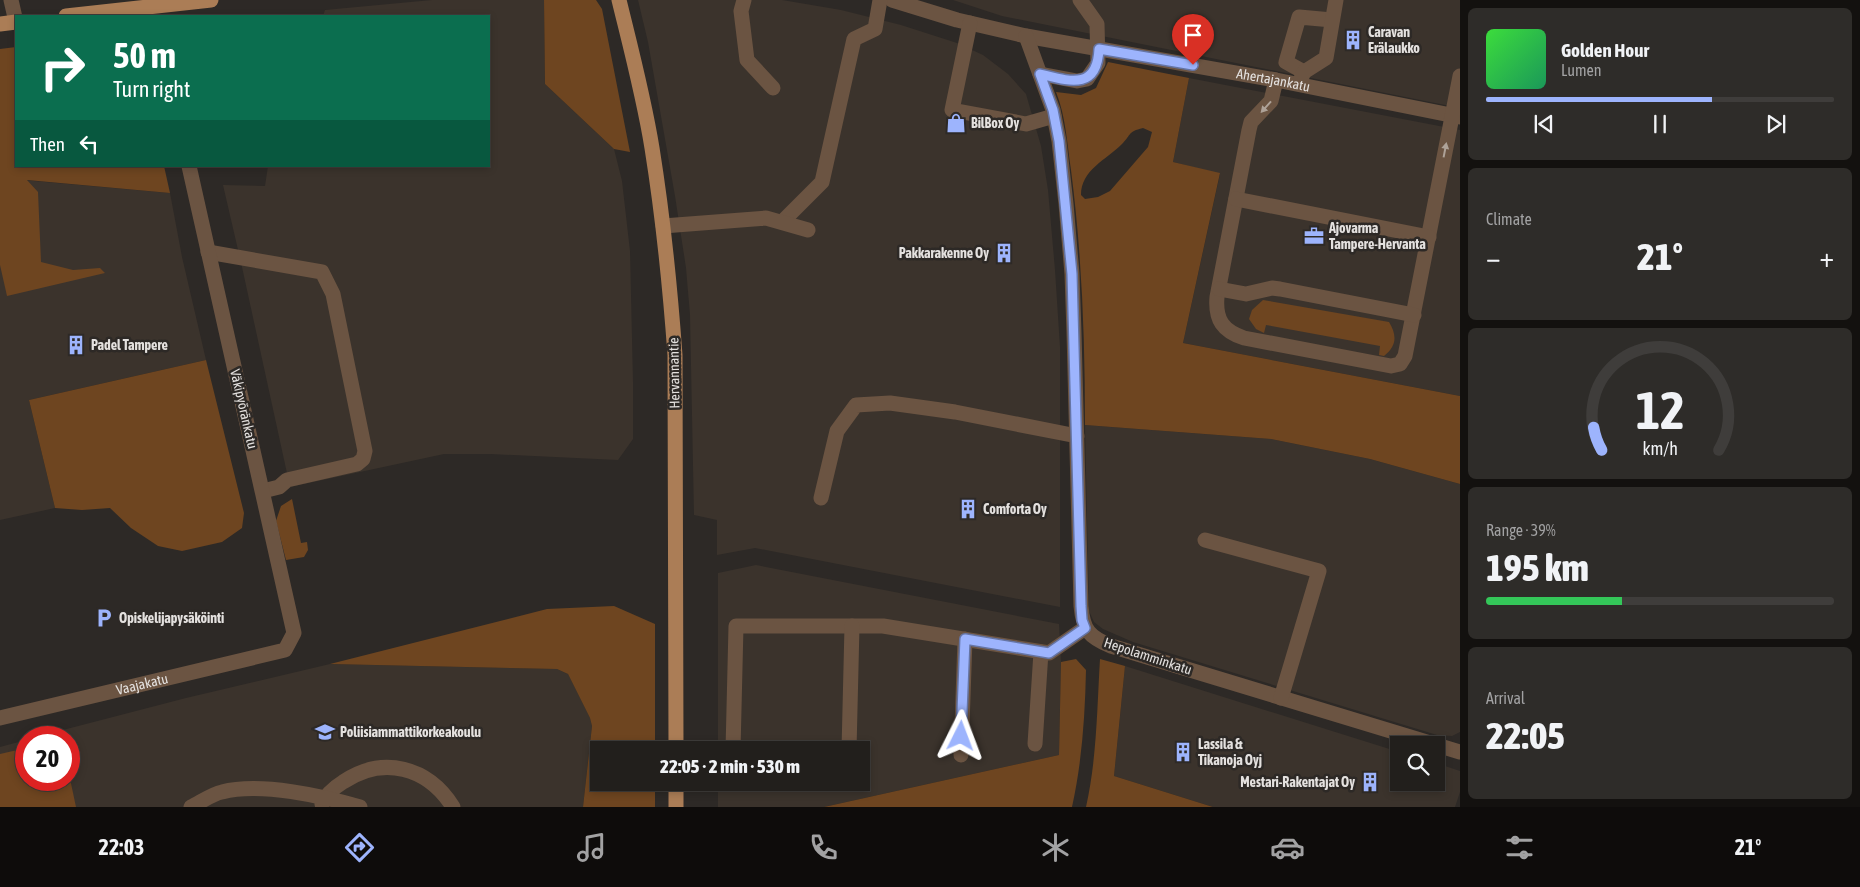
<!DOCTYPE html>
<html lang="en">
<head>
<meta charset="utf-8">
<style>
  :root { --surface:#221f1c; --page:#2e2c29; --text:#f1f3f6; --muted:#a2a2a3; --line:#3f3d3b; --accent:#9db4fd }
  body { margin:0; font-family:"Asap Condensed",sans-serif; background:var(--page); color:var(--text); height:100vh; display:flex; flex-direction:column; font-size:19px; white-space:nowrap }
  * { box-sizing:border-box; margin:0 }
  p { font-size:16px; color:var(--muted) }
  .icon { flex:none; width:28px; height:28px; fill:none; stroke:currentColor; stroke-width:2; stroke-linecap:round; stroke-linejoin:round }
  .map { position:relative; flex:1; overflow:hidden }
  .panel { display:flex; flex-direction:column; gap:8px; padding:8px; background:#13110f; width:400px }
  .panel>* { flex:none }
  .hud { position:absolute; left:15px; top:15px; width:475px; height:152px; border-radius:0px; box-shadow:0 2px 8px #0003,0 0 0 1px var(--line); background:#0b6e4f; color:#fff; overflow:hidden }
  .controls { position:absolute; left:1390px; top:736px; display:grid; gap:10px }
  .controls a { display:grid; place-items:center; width:55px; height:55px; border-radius:0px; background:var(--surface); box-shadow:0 2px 8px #0003,0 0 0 1px var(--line); font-size:25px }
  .speed { position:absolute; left:15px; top:726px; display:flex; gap:10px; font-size:25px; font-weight:700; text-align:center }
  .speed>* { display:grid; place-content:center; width:65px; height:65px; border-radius:50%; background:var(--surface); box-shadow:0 2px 8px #0003,0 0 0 1px var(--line); line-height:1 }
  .speed .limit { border:8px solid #d22; background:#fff; color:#111 }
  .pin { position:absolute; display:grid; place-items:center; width:42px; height:42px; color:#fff; margin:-51px -21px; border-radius:50% 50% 50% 0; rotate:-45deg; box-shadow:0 0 5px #0007 }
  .pin .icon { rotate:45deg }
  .me { position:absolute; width:55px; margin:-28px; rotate:3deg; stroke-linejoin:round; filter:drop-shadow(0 0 4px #0008) }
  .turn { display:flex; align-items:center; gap:18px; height:105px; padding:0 15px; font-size:22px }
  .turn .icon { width:65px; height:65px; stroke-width:2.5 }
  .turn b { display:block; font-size:35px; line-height:42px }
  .then { display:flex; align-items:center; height:48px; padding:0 15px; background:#0003; gap:10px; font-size:19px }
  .big { font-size:38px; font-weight:800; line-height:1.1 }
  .panel .widget { flex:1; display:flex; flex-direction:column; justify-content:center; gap:8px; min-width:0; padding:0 18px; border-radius:8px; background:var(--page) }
  .panel .dial { align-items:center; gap:0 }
  .dial svg { height:130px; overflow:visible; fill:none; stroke:var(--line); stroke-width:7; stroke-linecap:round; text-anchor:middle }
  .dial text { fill:var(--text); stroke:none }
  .song { display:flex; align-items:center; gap:15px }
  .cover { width:60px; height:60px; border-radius:8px; background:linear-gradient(135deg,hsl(120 70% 55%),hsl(150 70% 35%)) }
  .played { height:5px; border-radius:2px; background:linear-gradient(90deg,var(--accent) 65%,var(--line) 65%) }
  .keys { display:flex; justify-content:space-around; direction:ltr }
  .heat { display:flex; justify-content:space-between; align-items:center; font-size:28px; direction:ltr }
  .charge { height:8px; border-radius:4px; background:linear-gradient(90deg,#34c759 39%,var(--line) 0) }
  .trip { position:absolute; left:590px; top:741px; width:280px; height:50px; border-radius:0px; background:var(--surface); box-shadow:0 2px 8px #0003,0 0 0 1px var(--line); font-weight:800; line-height:50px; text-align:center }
  .tab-bar { display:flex; height:80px; justify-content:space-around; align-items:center; background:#0e0c0b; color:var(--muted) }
  .tab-bar .icon { width:35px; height:35px }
  .tab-bar .current { color:var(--accent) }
  .tab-bar b { font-size:22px; color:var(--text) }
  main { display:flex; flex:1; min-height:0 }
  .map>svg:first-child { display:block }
  .built { fill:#3b332c }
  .green { fill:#6e4520; fill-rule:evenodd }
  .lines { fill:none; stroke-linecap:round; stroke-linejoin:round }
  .minor { stroke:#6b5442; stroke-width:15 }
  .major { stroke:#ab7d56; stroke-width:15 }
  .oneway { fill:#aea298 }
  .route-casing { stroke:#6675a4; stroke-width:12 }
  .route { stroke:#9db4fd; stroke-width:9 }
  .labels { text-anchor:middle; stroke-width:5; stroke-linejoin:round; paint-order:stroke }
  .poi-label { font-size:14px; font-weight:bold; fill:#e4e1df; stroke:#2d2926; text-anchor:start }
  .street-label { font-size:14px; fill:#e4e1df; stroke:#2d2926 }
</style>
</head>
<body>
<main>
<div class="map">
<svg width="1460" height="807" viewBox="0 0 1460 807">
  <rect width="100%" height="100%" fill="#2d2926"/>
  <path class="built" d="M432,0H544L545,84L614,149L622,181L630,251L633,382V439L618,460L491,454H444L290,487L242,267L223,185L265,186L268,166H489V16H323L325,10Z
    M638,0H782L841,10L901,25L957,43L983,55L1008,74L1026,94L1041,146L1048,190L1055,270L1060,347V607L755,548L717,555V520L694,515L690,315L686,268L675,196L648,42Z
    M953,0H1460V108L1002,16Z
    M1189,78L1460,130V396L1183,343L1220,174L1173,162Z
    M0,178L170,193L182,257L206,360L29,400L55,508L0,520Z
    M1085,425L1271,439L1370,459L1460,484V732L1452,736L1437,735L1133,642L1103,629L1094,622L1089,611Z
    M756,565L1059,624L1061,662L1059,755L824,807H718V783L861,782V750H718V573Z
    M330,664L557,669L568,674L590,718L592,726L583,807H0V747L26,740V780H69V738L36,737L186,698Z
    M1125,666L1399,752V782H1436V763L1460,771V792L1455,807H1213L1114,776Z"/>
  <path class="green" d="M544,0H596L602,9L630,152L614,149L545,84Z
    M16,47V166H164L170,193L27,180L38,192L41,262L73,270L100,268L105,273L7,296L0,265V49Z
    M1108,62L1189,78L1173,162L1220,173L1183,343L1460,396V484L1370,459L1271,439L1085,425C1085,340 1082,255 1071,170C1067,144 1066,117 1056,92L1081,95L1096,88ZM1143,128L1152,132L1148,147L1110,191L1098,197L1085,199L1081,195C1081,170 1106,160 1122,144C1132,134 1127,132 1143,128Z
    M1263,300L1389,322C1397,335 1397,346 1384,356L1379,355L1380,346L1266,325L1264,333L1256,329L1249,319L1252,310Z
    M206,360L244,513L242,528L222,542L182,551L158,546L131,528L110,508L82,510L55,508L29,400Z
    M292,499L301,543L307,542L308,550L304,557L286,560L276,521L281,506Z
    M614,606L655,624V750H599V782L655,783V807H583L592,726L590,718L568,674L557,669L330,664L547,609Z
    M1076,659L1086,670C1085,716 1082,762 1072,807H824L1059,755L1061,662Z
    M1100,659L1125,666L1114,776L1213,807H1086C1097,758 1097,708 1100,659Z
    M26,748V780H69V774L76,807H0V754Z"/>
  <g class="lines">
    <g class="minor">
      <path d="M11,0L16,22"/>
      <path d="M744,0L741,11L747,60L773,88"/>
      <path id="s1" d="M892,0L957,20L1026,36L1276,80L1460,117"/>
      <path d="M970,23L952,110L1026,124L1054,116"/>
      <path d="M1026,36L1053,110L1059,141L1066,204L1072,274L1074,333L1081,606C1083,630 1089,637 1111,646L1460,752"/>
      <path d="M1304,72L1286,62L1299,17L1332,20"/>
      <path d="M1040,74L1077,81L1087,79L1098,63L1097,24L1080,0"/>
      <path d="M1276,80L1271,101L1251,122L1249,130L1217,297C1215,320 1223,331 1244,338L1391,366L1400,364L1405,356L1460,76"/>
      <path d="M1300,81L1304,72L1326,58L1336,0"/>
      <path d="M1236,199L1429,237"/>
      <path d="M782,222L822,182L854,39L875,29L880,0"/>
      <path d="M663,226L766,218L808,230"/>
      <path d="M208,252L322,272L333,294L365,451L363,459L357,464L287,480L279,487L263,491"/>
      <path d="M1219,289L1246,294L1272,288L1280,289L1414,315"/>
      <path d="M821,498L837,431L856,405L890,403L955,412L1077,436"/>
      <path d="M1205,540L1319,571L1281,698"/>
      <path id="s2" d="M0,718L285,650L294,633L189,166"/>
      <path d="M1035,744L1041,652"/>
      <path d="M733,750L736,626H883L1049,653L1085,628"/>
      <path d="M849,750L852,626"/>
      <path d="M961,755L965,639"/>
      <path d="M322,804C326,795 335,787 343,782C383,755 428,767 453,807"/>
      <path d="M191,807C201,802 212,794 222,792C260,782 323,796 360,807"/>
    </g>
    <path class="major" d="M619,0C631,49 644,98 652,148C663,217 670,286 675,355L676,750
      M66,16L211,0
      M0,24L16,22
      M676,807V782"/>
  </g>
  <defs><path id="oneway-solid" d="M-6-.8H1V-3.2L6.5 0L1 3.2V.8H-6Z" transform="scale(1.25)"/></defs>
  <g class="oneway">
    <use href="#oneway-solid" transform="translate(1266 107) rotate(132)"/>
    <use href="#oneway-solid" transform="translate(1445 150) rotate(-79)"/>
  </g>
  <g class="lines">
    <defs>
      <path id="route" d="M961,736L965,639L1049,653L1085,628L1082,620L1081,606L1072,274L1059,141L1053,110L1040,74C1069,81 1097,91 1099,49L1193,65"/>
    </defs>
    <use href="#route" class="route-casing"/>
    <use href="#route" class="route"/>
  </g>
  <defs>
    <symbol id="building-bare" viewBox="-9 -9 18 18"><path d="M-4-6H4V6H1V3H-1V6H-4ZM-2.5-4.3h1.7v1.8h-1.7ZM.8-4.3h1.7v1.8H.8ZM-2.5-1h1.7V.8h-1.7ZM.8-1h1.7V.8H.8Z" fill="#9db4fd" stroke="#2d2926" stroke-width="2.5" paint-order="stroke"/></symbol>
    <symbol id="shop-bare" viewBox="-9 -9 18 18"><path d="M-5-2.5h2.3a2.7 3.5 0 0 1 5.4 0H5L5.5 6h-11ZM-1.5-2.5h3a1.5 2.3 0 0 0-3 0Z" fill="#9db4fd" stroke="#2d2926" stroke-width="2.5" paint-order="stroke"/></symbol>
    <symbol id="office-bare" viewBox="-9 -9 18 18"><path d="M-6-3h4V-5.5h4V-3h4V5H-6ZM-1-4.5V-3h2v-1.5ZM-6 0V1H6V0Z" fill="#9db4fd" stroke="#2d2926" stroke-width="2.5" paint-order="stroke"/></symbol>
    <symbol id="parking-bare" viewBox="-9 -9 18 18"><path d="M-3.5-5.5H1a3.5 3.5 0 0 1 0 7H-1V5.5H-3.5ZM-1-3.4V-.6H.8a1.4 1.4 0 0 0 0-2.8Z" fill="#9db4fd" stroke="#2d2926" stroke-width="2.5" paint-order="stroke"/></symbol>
    <symbol id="university-bare" viewBox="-9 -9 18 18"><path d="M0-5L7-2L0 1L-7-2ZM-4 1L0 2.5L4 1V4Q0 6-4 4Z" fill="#9db4fd" stroke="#2d2926" stroke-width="2.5" paint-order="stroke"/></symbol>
  </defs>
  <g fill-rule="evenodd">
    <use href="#building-bare" x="1339" y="26" width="28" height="28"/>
    <use href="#shop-bare" x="942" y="109" width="28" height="28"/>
    <use href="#office-bare" x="1300" y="222" width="28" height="28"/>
    <use href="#building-bare" x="990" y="239" width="28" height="28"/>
    <use href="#building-bare" x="62" y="331" width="28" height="28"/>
    <use href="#building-bare" x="954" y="495" width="28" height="28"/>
    <use href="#parking-bare" x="90" y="604" width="28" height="28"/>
    <use href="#university-bare" x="311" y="718" width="28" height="28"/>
    <use href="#building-bare" x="1169" y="738" width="28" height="28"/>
    <use href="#building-bare" x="1356" y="768" width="28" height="28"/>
  </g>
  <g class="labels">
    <g class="poi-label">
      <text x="1368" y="37">Caravan<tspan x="1368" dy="16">Erälaukko</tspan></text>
      <text x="971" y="128">BilBox Oy</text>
      <text x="1329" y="233">Ajovarma<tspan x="1329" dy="16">Tampere-Hervanta</tspan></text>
      <text x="989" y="258" text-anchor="end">Pakkarakenne Oy</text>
      <text x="91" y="350">Padel Tampere</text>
      <text x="983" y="514">Comforta Oy</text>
      <text x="119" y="623">Opiskelijapysäköinti</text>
      <text x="340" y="737">Poliisiammattikorkeakoulu</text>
      <text x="1198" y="749">Lassila &amp;<tspan x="1198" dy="16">Tikanoja Oyj</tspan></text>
      <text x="1355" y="787" text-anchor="end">Mestari-Rakentajat Oy</text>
    </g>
    <g class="street-label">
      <text dy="5" stroke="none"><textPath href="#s1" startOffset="390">Ahertajankatu</textPath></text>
      <text transform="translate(674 373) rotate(-91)" y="5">Hervannantie</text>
      <text transform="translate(244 409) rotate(77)" y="5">Väkipyöränkatu</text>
      <text transform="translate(1148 656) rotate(18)" y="5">Hepolamminkatu</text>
      <text dy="5" stroke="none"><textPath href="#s2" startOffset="146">Vaajakatu</textPath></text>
    </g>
  </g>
</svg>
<div class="controls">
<a><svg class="icon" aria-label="search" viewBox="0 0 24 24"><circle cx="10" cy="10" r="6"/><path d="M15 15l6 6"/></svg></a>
</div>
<div class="speed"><div class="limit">20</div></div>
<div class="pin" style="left:1193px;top:65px;background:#d93025"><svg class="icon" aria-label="arrive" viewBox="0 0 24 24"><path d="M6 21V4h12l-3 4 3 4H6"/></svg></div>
<svg class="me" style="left:961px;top:736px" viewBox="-20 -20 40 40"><path d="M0-17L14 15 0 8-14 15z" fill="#9db4fd" stroke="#fff" stroke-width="4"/></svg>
<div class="trip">22:05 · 2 min · 530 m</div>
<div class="hud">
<div class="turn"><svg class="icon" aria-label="right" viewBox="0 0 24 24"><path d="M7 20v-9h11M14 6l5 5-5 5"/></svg><div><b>50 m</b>Turn right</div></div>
<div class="then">Then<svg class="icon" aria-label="left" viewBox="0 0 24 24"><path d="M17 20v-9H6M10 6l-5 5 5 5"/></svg></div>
</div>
</div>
<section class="panel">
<div class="widget">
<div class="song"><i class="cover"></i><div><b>Golden Hour</b><p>Lumen</p></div></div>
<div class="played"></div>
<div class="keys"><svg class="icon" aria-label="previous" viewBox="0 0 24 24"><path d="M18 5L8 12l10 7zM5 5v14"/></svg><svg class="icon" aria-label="pause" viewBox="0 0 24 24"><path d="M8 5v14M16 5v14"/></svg><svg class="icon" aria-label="next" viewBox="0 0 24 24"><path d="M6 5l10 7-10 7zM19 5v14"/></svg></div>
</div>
<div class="widget"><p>Climate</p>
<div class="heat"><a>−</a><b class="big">21°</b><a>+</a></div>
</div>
<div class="widget dial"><svg viewBox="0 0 100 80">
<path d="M14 69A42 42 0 1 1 86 69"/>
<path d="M14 69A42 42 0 0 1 9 55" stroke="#9db4fd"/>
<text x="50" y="56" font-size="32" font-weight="700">12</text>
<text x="50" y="72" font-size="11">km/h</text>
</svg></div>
<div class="widget"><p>Range · 39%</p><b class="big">195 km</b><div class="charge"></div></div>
<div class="widget"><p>Arrival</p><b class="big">22:05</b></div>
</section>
</main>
<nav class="tab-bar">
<b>22:03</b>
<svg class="icon current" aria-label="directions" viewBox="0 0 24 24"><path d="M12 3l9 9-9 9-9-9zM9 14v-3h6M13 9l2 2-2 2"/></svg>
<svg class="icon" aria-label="music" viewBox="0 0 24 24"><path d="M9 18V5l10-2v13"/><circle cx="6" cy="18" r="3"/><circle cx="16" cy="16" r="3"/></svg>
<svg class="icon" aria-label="phone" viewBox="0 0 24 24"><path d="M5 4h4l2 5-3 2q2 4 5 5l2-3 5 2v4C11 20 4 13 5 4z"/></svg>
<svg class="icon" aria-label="climate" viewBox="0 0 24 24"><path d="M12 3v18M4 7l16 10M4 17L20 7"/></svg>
<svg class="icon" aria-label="car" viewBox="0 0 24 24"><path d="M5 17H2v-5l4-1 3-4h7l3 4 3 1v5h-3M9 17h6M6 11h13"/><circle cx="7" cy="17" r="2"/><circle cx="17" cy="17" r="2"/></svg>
<svg class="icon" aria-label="filters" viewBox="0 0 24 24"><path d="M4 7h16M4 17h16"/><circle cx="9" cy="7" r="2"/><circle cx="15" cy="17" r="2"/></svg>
<b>21°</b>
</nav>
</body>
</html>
